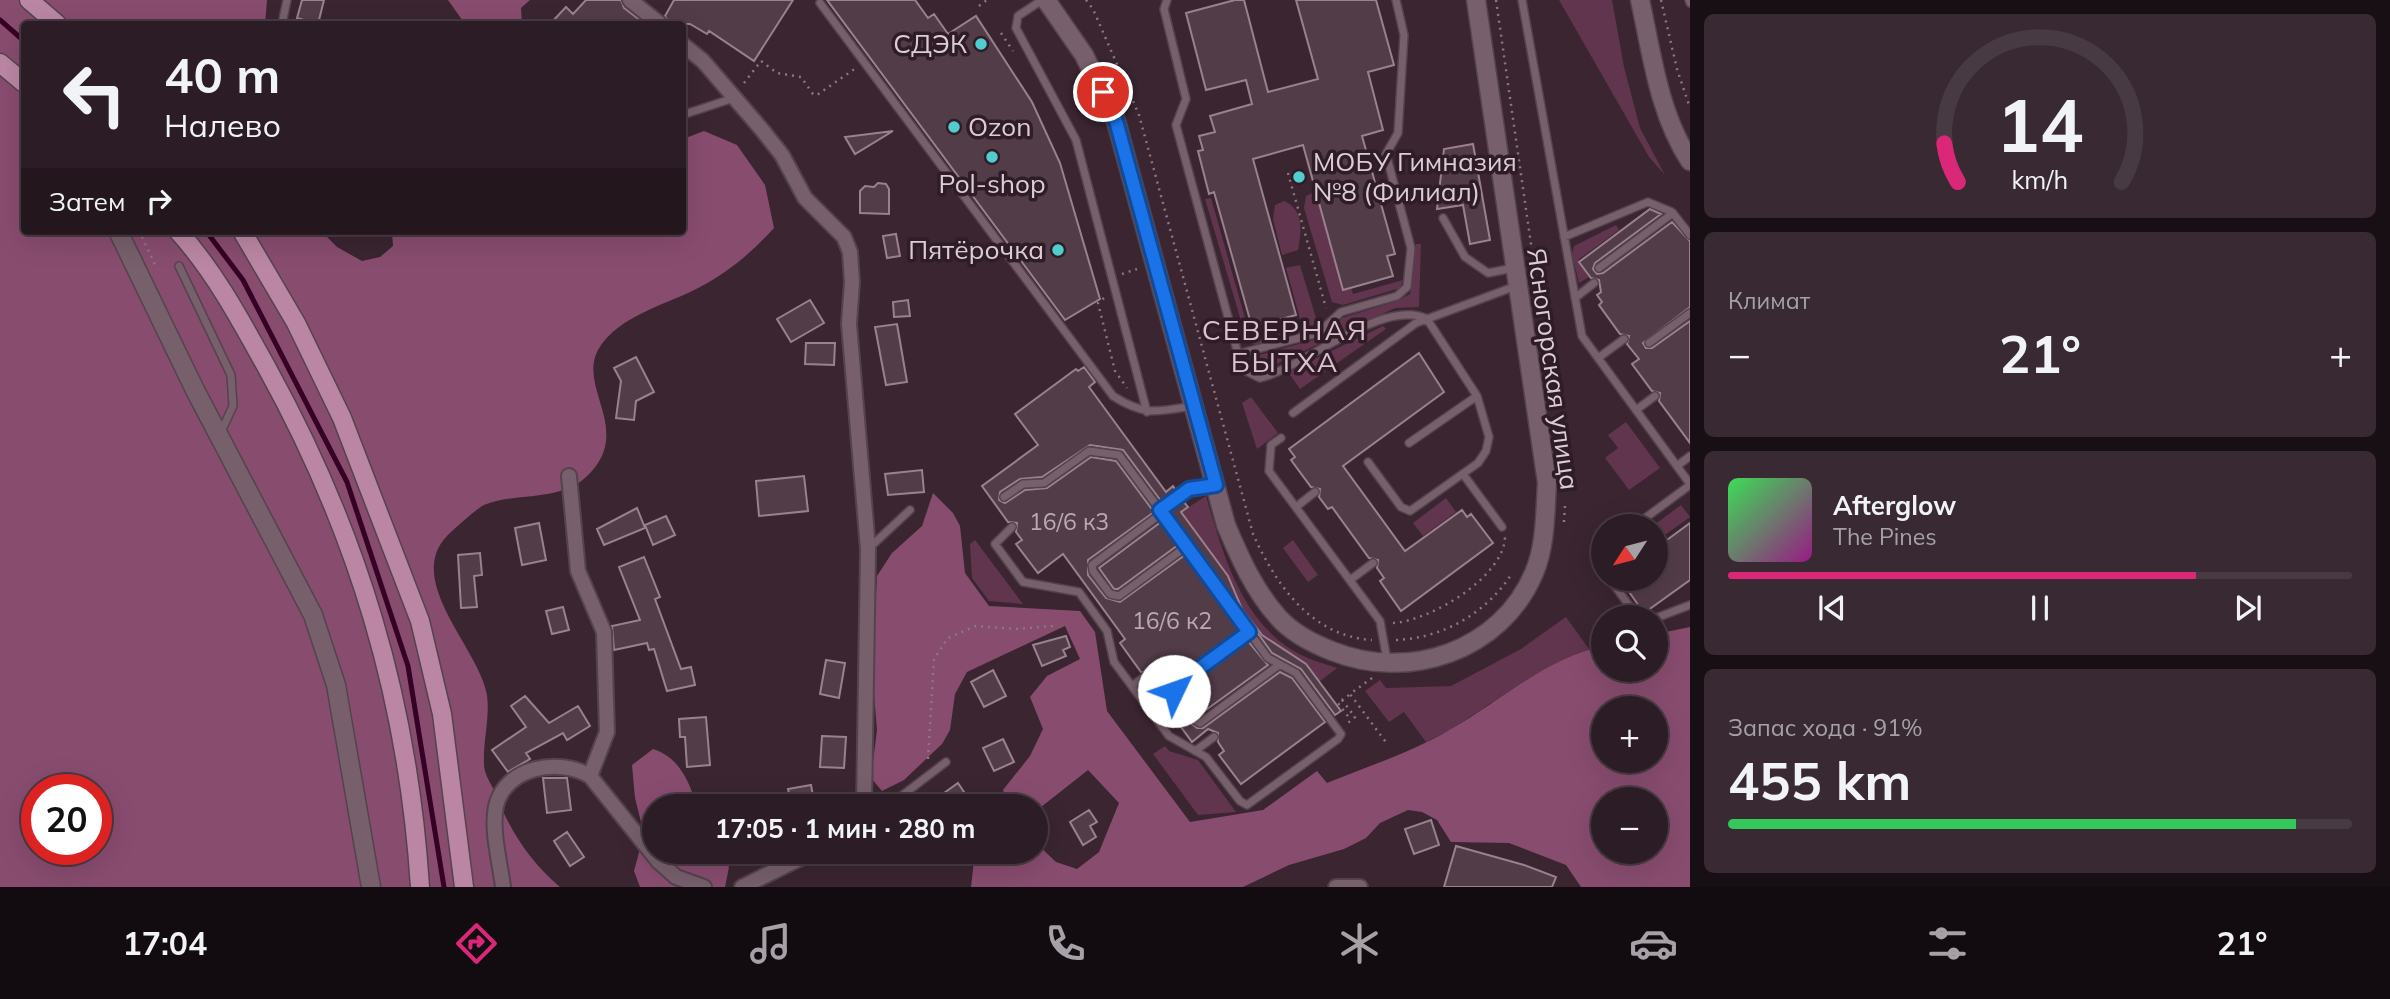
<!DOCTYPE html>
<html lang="ru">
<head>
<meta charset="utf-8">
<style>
  :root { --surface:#2c1c25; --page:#382932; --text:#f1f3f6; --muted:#a6a1a7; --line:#483a42; --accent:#db2777 }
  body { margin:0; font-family:Mulish,sans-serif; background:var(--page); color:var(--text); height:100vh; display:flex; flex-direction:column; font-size:26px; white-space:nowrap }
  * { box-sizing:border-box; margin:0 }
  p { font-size:23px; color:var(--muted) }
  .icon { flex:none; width:38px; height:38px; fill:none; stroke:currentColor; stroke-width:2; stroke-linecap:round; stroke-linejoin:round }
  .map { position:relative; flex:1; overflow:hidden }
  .details { display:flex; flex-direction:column; gap:14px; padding:14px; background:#180f14; width:700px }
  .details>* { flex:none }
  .guide { position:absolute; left:21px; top:21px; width:665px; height:214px; border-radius:7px; box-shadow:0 7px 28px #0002,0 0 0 2px var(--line); background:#2c1c25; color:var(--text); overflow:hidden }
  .needle { width:46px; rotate:234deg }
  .fabs { position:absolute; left:1591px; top:514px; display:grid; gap:14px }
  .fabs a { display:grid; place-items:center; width:77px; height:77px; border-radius:50%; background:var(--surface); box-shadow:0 7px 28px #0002,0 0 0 2px var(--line); font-size:35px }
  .speed { position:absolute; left:21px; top:774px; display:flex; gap:14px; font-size:35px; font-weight:700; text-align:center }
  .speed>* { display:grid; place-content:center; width:91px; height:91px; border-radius:50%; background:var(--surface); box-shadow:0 7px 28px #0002,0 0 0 2px var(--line); line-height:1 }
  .speed .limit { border:10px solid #d22; background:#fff; color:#111 }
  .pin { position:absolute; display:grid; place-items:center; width:60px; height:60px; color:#fff; margin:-30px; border:4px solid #fff; border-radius:50%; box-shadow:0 2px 7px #0007 }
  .me { position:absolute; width:77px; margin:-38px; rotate:48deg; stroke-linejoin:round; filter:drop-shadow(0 0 5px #0008) }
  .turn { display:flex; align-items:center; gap:24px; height:147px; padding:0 28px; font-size:32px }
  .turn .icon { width:91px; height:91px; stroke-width:2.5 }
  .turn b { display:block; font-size:49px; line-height:60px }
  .then { display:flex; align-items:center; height:66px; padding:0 28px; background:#0003; gap:14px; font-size:26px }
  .big { font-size:52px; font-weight:700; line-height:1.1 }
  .details .widget { flex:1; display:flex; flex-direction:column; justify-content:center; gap:10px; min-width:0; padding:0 24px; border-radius:10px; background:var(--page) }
  .details .dial { align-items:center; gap:0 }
  .dial svg { height:182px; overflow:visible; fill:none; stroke:var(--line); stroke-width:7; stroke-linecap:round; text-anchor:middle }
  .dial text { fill:var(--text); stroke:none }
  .song { display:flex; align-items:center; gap:21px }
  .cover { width:84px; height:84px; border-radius:10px; background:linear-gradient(135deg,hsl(130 70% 55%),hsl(310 70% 35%)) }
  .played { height:7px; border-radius:4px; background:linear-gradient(90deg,var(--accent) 75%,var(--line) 75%) }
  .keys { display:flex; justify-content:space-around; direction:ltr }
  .heat { display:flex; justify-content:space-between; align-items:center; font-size:38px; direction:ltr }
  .charge { height:10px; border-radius:5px; background:linear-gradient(90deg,#34c759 91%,var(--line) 0) }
  .trip { position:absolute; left:642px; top:794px; width:406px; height:70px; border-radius:35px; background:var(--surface); box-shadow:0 7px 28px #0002,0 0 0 2px var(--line); font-weight:700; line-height:70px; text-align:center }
  .tabs { display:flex; height:112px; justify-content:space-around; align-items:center; background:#120b0f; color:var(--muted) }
  .tabs .icon { width:49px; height:49px }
  .tabs .active { color:var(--accent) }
  .tabs b { font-size:32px; color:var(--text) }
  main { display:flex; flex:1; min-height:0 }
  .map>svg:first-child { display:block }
  .green { fill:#61354e }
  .forest { fill:#884c6f; fill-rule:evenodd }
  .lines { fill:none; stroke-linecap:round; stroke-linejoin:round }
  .stream { stroke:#350124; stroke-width:5 }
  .building { fill:#523c48; stroke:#9a818e; stroke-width:2 }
  .lane-casing { stroke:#54434d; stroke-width:10 }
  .street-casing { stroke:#54434d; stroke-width:18 }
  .secondary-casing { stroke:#54434d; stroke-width:21 }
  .primary-casing { stroke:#54434d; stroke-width:21 }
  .path { stroke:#897781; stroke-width:2.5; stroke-dasharray:2 5; stroke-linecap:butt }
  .lane { stroke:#775f6c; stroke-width:7 }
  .street { stroke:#775f6c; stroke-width:14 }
  .secondary { stroke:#775f6c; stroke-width:18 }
  .primary { stroke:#ba86a3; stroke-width:18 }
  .route-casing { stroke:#114b97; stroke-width:18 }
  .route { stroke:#1a73e8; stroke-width:12 }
  .poi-dot { fill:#52cdcd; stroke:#2f1c27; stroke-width:2.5 }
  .labels { text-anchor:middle; stroke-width:7; stroke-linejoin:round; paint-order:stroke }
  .number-label { font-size:23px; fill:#b9a9b2 }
  .poi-label { font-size:26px; fill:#dbcdd5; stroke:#2f1c27; text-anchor:end }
  .street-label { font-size:26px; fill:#dbcdd5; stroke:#2f1c27 }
  .neighbourhood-label { font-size:28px; letter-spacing:2px; fill:#dcc1cf; stroke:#2f1c27 }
</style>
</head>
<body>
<main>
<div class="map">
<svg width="1690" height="887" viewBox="0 0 1690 887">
  <rect width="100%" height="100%" fill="#3a2531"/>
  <path class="green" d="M1559,0H1612L1624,67L1640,128L1665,175L1649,157Z
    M1323,188L1353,294L1403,280L1400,288L1343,305L1332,302L1304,208L1306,196Z
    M1211,198L1251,339L1302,326L1286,268L1300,265L1316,318L1312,329L1255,345L1247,341L1205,199Z
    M1284,201C1305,210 1301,233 1298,250L1282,255L1273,219L1275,205Z
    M1616,225L1619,230L1578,260L1589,277L1579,283L1572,254L1574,246Z
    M1416,244H1421L1419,307L1395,308L1266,369L1256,368L1253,361L1259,355L1324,337L1342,318L1397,301L1410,294Z
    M1383,326L1386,329L1300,389L1288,372Z
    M1251,397L1278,433L1257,449L1242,403Z
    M1626,422L1660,468L1629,490L1605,458L1618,448L1608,435Z
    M1206,496C1223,554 1242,625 1301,655C1313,661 1326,664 1337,668L1319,682L1306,664L1262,635L1242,609L1181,512Z
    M1446,498L1456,512L1423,536L1413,523Z
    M1681,505L1690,517L1662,537L1654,525Z
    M975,540L1023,604L989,601L972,578L970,544Z
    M1293,540L1318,575L1308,582L1283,548Z
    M1566,617L1589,649L1514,688L1450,730L1426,742L1404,712L1389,722L1365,691L1380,680L1386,688L1451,686L1521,649Z
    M1165,746L1169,751L1198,760L1236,812L1198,815L1153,754Z"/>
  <path class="forest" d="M0,0H267L265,24H24V231H321L337,247L362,261L380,257L393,246L392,231H682L683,139L704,131L737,145L765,185L774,228C752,252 729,272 700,287C667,305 618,315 598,350C577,389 636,432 585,478C558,502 515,492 484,505C476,509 454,529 447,536C404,581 479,648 487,695C490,717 483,741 484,764C484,772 489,781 493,788C508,827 528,860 560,887H0ZM37,789H96V849H37Z
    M448,0H530L521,8L522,24H465Z
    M933,493L953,513L960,526L965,573L989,606L1080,611L1095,632L1107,711L1190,822L1263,810L1317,771L1327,783C1368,766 1413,752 1451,729C1500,701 1547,658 1603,646V670H1656V634L1690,627V887H1581L1566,865L1509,843L1451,842L1437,820L1422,812L1408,810L1380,823L1366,838L1344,849L1289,865L1243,887H971L975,852H1036V843L1056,862L1077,869L1099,852L1119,803L1088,770L1036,811V807H1009L1003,790L1030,756L1043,729L1030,697L1047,676L1080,659L1065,626L967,672L955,694L950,730L942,744L904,780L882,791L871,778L877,730L872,670L877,576L892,553L922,526ZM1603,709H1656V761H1603ZM1603,800H1656V852H1603Z
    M653,749C680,758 689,781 697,807H654V852H719L729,867L725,887H640L634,871L644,834L635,798L632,765Z"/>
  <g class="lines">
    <path class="stream" d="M0,20L24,41
      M206,231L243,280L347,482L408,666L444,887"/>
  </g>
  <path class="building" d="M302,0H324L318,24L297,18Z
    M586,0H621L624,8L645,24H550L566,7L573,14Z
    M674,0H793L754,61L709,31L707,34L690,24H669L665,16Z
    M827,0H915L928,18L934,14L948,34L976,16L1032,102L1060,163L1100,299L1065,320Z
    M1235,0H1244L1268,92L1318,79L1296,0H1376L1394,65L1368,72L1383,130L1362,136L1395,254L1387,256L1393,276L1343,290L1303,145L1253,159L1296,315L1252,327L1214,192L1209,194L1198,151L1203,150L1199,136L1215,132L1210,116L1252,104L1246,80L1206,90L1186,13Z
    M893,131L855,154L845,137Z
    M1473,144L1490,240L1470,244L1463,205L1437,209L1444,149Z
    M878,183L886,184L889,189V214L860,213V191L865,186L874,187Z
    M1650,209L1661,214L1595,263L1593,269L1597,274L1603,273L1672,222L1690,241V307L1643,343L1646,348H1652L1690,321V443L1659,401L1660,393L1652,391L1632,364L1639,359L1627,344L1629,336L1620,334L1599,305L1602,302L1597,295L1601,292L1599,280L1591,278L1579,262Z
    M896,234L900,256L887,258L883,236Z
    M810,300L824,323L791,342L777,319Z
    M908,300L910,316L894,317L893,302Z
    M897,324L907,382L886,385L875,327Z
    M806,343H835L834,365L805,364Z
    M1419,353L1444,392L1343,466L1405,551L1462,510L1467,517L1471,514L1493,543L1401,611L1380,581L1384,578L1377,568L1378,560L1369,558L1332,507L1328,509L1319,497L1320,489L1311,487L1291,460L1295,457L1289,449Z
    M636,357L654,392L636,401L634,420L616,418L621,381L614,368Z
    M1084,367L1095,382L1089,387L1166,492L1173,486L1176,491L1161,501L1123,450L1090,445L1042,477L1020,479L1000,492L999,500L1005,503L1025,490L1047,488L1091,457L1116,461L1154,512L1088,560V575L1106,598L1120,602L1185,555L1240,631L1170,684L1172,699L1182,716L1197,728H1203L1280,672L1292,678L1325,722L1241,784L1219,755L1224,751L1218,742V733L1208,729L1192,742L1148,682L1149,674L1141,672L1120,643L1125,639L1063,554L1038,573L1016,544L1022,540L1016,532L1017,523L1008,522L982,486L1038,445L1015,414L1076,369L1078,371Z
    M922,470L924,492L888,495L885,474Z
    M804,476L808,511L759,516L756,481Z
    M1183,501L1188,507L1181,512L1228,576L1242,609L1262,635L1306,664L1341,711L1335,715L1301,669L1272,653L1169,511Z
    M637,508L645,528L604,545L597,529Z
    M666,516L675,535L653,545L645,525Z
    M1161,522L1178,545L1118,589H1114L1099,568Z
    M539,523L546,560L522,565L515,528Z
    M1690,523V580L1644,613L1620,579H1656V548Z
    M480,553L482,575L474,576L477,607L461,608L458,555Z
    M644,557L660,597L655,599L681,669L691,667L695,685L667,691L654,649L649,650L647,643L614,650L612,626L640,620L619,567Z
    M563,607L569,630L552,634L546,611Z
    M1066,636L1070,647L1063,650L1066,656L1042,666L1033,645Z
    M1248,641L1268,665L1199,715L1188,704L1182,690Z
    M826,660L845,663L839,698L820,694Z
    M993,670L1006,696L984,707L971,682Z
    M525,696L549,723L578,706L590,726L567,740L563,733L526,753L530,759L508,772L492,750L526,727L511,706Z
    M706,717L710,765L687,767L685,737H680L679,719Z
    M822,736L846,737L844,768L820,767Z
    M1003,739L1014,762L994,771L983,748Z
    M543,778H567L571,810L547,813Z
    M958,783L974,807H927L945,795L944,793Z
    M811,785L815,807H792L788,789Z
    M1089,810L1097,822L1090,826L1096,837L1083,845L1070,822Z
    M1431,820L1439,845L1414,854L1405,829Z
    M567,832L584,857L570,866L554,841Z
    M1456,846L1524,865L1556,877L1552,887H1444Z"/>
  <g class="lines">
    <defs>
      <path id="lane" d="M1042,0L1018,16L1016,28L1076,140L1147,412
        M1167,0L1164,9L1186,99L1176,125L1238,354L1318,333L1341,312L1397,296L1407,287L1411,248L1386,154L1398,133L1404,35L1396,0
        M1522,0L1582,336L1690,484
        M1689,0L1690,3
        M820,3L1113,396C1144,416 1157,412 1192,406
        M282,24L287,0
        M682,115L734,98
        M1443,218L1465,257L1488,273L1513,268
        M1564,237L1648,202L1672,212L1690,235
        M179,266L231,375L233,406L220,434
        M1599,268L1673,213
        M1575,298L1594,283
        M1649,343L1690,313
        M1238,354L1246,371L1260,378C1305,367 1384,297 1427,319
        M1598,358L1624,339
        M1636,410L1655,396
        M1293,413L1416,323L1427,319
        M1281,438L1271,445L1269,471L1380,621L1387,660
        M1409,443L1477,396
        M1368,462L1401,507L1410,511L1478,463L1486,451L1489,437L1477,396L1427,319L1516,286
        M1677,466L1690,456
        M1463,474L1502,527
        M1004,497L1023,484L1044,483L1089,451L1119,455L1160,510L1189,489L1216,485
        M1296,507L1315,492
        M1162,513L1092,565L1093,571L1110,594L1119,596L1187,546
        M1012,527L995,544L1023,582L1079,592L1107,631L1114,662L1169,736L1206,757L1240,801L1247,805L1338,739L1341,734L1296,673L1268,658L1160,510
        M1633,527L1690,485
        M868,549L910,510
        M1610,579L1638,618
        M1350,580L1373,563
        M1656,618L1690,605
        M1249,632L1175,687C1175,699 1189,718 1200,723L1279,665
        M1132,686L1144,677
        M1195,751L1214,737
        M887,807L946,762"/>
      <path id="street" d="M630,0L660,24
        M682,44L703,61L763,131L782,155L805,198L844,237L850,252L852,282L849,324L868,549L864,807
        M569,476L578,571L604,632L607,732L590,776L658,861L676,877L704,887
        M503,887C500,862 491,831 496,806C505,767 559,757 590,776
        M742,887L813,852
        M1336,887H1360"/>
      <path id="secondary" d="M1046,0L1084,55L1116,121L1226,525C1240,558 1254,590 1278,617C1292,633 1314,644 1332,651C1409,682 1501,651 1534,573C1546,545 1545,512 1547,483L1476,0
        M1640,0C1652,55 1659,114 1690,161
        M118,231L195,390L313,615L336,685L371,887"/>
      <path id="primary" d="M29,0L57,24
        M0,63L24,83
        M178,231C215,272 241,321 267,368C358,533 408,700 420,887
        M242,231L296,323L342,418L420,621L442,714L464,887"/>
    </defs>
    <use href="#lane" class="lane-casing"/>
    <use href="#street" class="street-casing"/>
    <use href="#secondary" class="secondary-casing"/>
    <use href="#primary" class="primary-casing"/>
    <path class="path" d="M1086,0L1093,9L1139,115L1253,534C1276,585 1311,636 1372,640
      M1496,0L1535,272
      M1661,0L1677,69L1690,108
      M979,6L987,0
      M1001,33L1013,51
      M744,83L761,61L777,73L801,77L813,94L817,95L856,68
      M1288,173L1326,308
      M142,237L157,269
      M1122,274L1137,269
      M1104,298L1098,303L1115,371L1127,388
      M1564,522L1565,505
      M1393,623C1430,621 1504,577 1505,537
      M1396,640C1443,638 1485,614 1511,575
      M1372,678L1350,694L1388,745
      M1349,695L1338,703L1351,720
      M1342,700L1355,717L1348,723
      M928,759L934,659L948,638L976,626L1016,629L1053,626"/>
    <use href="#lane" class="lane"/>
    <use href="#street" class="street"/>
    <use href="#secondary" class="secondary"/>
    <use href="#primary" class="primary"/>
  </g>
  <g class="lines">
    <defs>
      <path id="route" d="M1103,92L1116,121L1216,485L1189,489L1160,510L1249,632L1178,684L1174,691"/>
    </defs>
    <use href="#route" class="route-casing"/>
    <use href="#route" class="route"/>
  </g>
  <g class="poi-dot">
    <circle cx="981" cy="44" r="7"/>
    <circle cx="954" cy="127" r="7"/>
    <circle cx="992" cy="157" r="7"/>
    <circle cx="1299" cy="177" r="7"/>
    <circle cx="1058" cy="250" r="7"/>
  </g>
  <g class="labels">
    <g class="number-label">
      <text x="1069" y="530">16/6 к3</text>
      <text x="1172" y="629">16/6 к2</text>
    </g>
    <g class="poi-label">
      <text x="967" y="53">СДЭК</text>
      <text x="968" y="136" text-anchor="start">Ozon</text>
      <text x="1313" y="171" text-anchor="start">МОБУ Гимназия<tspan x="1313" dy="30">№8 (Филиал)</tspan></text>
      <text x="992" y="193" text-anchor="middle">Pol-shop</text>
      <text x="1044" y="259">Пятёрочка</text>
    </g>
    <g class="street-label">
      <text transform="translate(1553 369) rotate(82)" y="9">Ясногорская улица</text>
    </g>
    <g class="neighbourhood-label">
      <text x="1285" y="340">СЕВЕРНАЯ<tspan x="1285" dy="32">БЫТХА</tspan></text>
    </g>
  </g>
</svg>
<div class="fabs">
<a><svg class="needle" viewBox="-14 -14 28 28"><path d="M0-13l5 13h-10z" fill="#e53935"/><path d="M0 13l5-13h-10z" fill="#a6a1a7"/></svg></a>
<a><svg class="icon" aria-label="search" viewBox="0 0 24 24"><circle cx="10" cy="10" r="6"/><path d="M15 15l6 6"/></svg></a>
<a>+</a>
<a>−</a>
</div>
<div class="speed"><div class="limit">20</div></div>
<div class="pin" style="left:1103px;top:92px;background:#d93025"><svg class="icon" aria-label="arrive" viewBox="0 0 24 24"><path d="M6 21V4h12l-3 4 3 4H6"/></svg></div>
<svg class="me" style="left:1174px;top:691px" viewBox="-20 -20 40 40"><circle r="19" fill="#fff"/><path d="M0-13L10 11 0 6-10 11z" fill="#1a73e8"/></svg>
<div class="trip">17:05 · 1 мин · 280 m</div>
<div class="guide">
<div class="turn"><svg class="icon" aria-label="left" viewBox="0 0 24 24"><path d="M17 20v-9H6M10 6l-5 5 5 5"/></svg><div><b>40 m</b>Налево</div></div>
<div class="then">Затем<svg class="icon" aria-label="right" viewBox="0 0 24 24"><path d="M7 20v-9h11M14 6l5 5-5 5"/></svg></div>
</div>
</div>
<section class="details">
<div class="widget dial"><svg viewBox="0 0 100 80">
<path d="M14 69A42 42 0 1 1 86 69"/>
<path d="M14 69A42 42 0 0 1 8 52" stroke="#db2777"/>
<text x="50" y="56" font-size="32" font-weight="700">14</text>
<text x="50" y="72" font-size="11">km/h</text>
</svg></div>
<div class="widget"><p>Климат</p>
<div class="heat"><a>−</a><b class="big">21°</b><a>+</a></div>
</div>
<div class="widget">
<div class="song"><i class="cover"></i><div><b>Afterglow</b><p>The Pines</p></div></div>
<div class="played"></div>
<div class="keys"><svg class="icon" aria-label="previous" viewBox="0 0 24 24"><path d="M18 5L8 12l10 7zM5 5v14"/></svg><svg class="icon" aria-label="pause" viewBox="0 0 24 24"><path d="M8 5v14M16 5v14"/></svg><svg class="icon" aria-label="next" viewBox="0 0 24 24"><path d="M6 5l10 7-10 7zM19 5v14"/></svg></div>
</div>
<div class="widget"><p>Запас хода · 91%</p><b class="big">455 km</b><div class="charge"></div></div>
</section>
</main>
<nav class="tabs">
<b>17:04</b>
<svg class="icon active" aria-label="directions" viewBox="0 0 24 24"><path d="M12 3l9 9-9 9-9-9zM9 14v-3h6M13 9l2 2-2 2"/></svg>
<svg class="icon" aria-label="music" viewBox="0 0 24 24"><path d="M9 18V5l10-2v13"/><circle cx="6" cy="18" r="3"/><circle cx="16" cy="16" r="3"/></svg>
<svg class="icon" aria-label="phone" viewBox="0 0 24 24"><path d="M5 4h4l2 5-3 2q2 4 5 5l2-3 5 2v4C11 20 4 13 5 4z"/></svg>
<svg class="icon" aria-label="climate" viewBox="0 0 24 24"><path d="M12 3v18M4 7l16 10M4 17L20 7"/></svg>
<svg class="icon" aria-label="car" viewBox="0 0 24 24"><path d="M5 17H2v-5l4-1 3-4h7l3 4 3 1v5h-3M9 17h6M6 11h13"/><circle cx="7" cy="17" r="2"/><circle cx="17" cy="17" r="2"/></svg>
<svg class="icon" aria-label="filters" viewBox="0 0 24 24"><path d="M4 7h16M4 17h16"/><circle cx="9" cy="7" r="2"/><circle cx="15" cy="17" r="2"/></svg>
<b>21°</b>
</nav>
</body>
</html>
